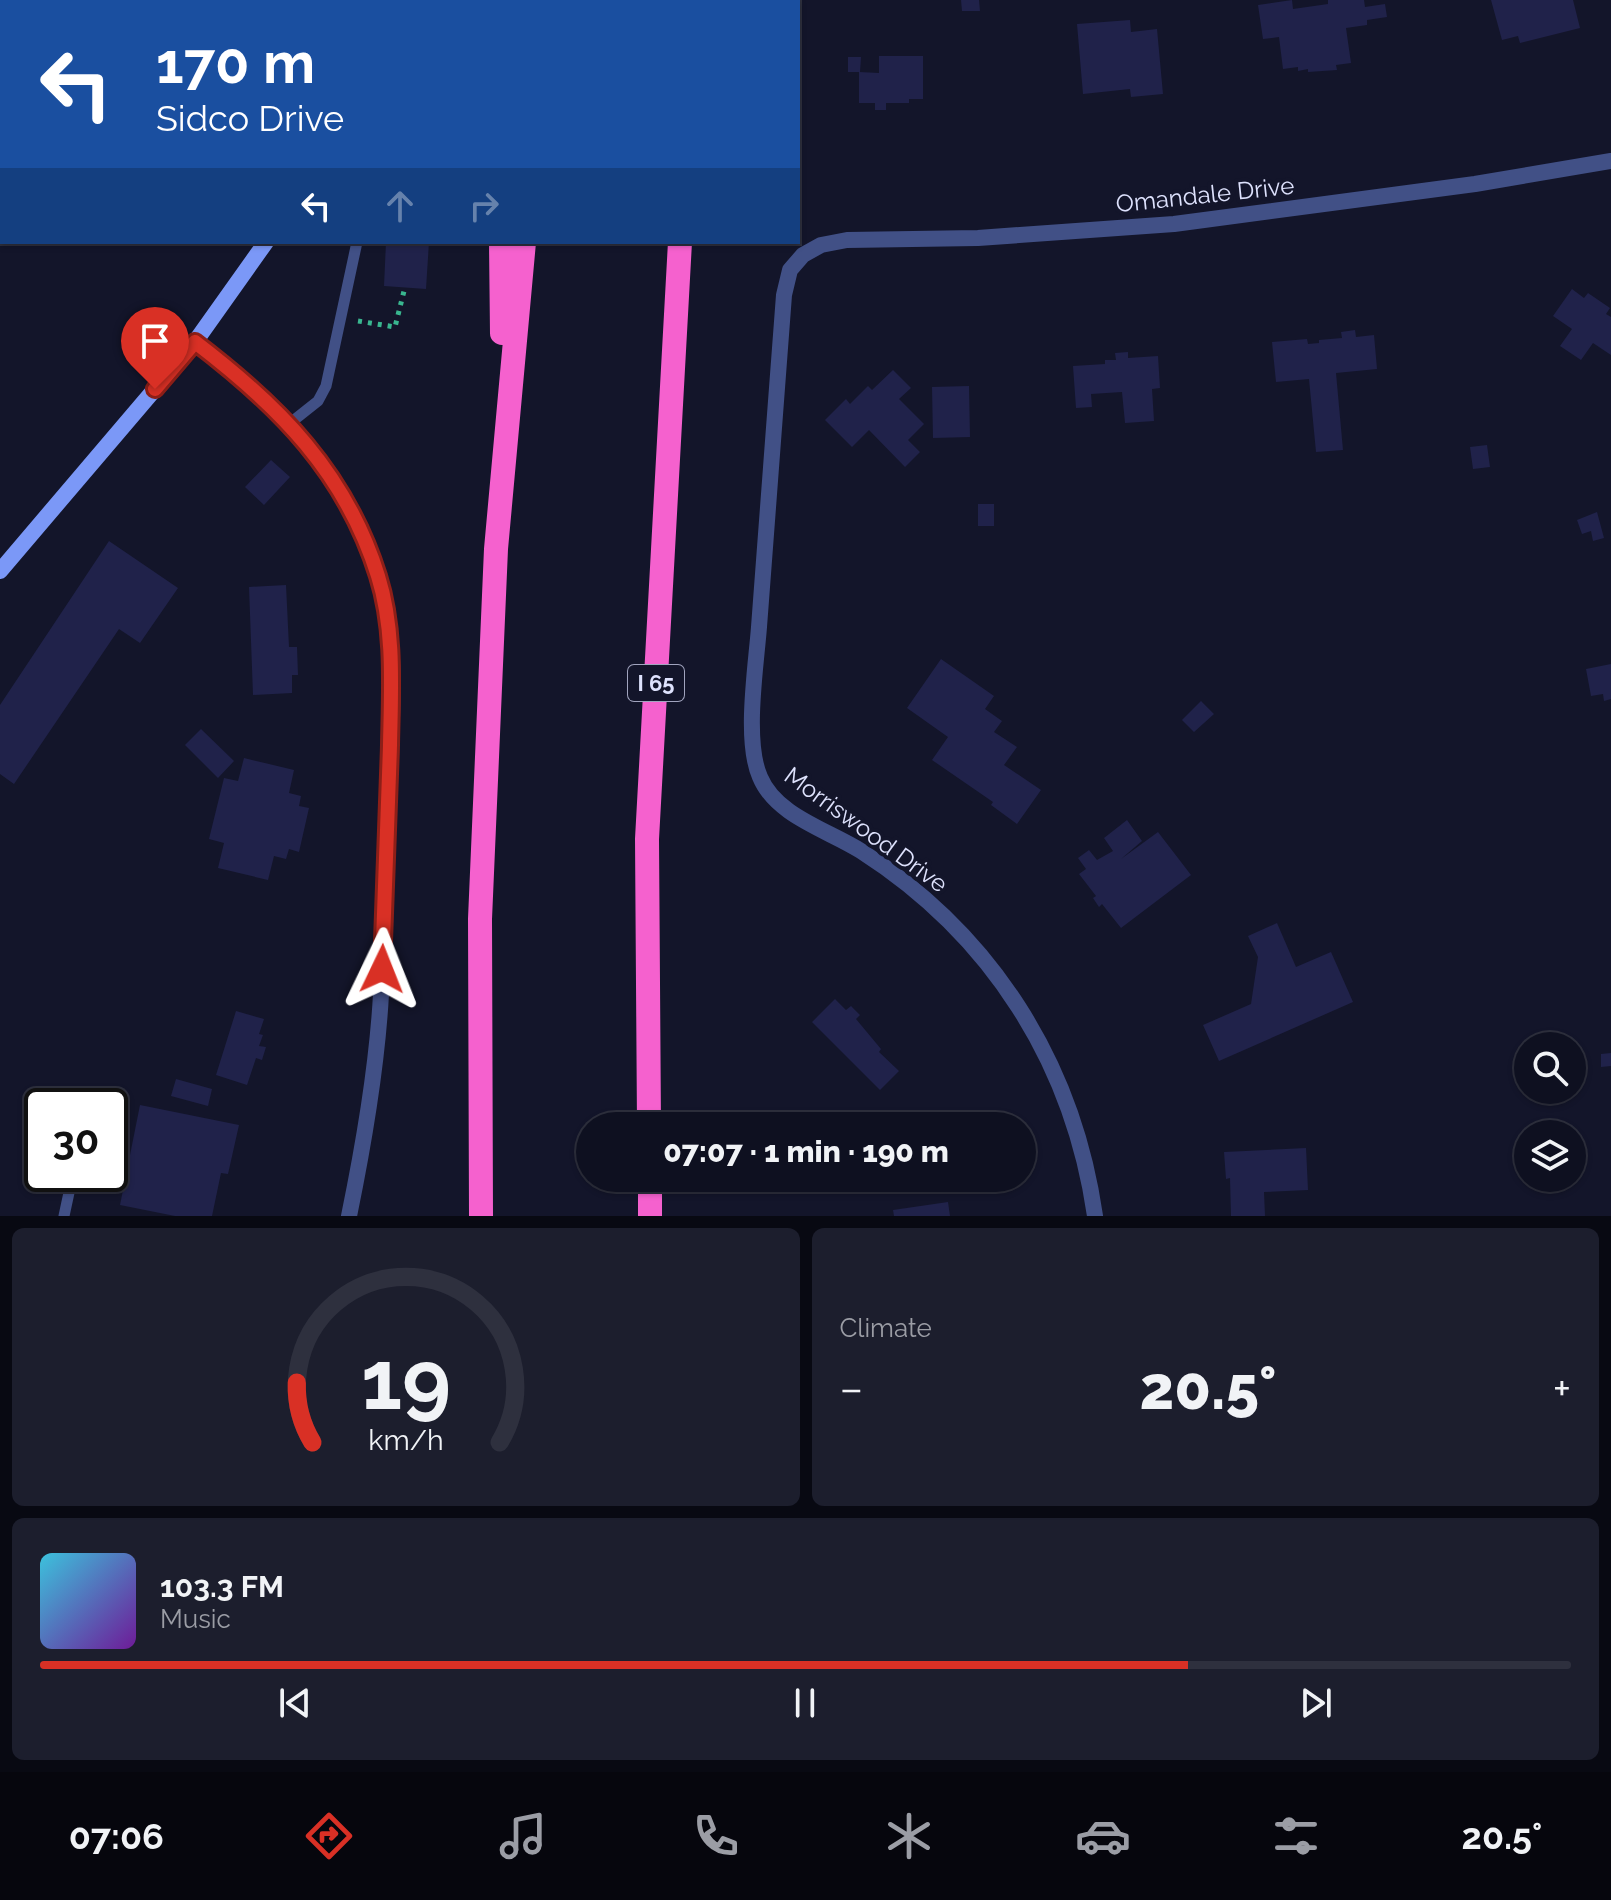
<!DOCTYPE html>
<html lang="en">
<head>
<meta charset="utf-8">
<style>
  :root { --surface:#0e1020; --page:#1c1e2d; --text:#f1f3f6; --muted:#9b9da5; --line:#2e303e; --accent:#d93025 }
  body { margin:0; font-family:Raleway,sans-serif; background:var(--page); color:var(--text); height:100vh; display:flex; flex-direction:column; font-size:30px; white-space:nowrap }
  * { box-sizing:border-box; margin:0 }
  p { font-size:26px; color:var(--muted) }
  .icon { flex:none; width:44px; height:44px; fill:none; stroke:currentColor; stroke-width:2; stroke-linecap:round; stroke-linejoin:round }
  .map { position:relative; height:1216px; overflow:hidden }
  .sheet { display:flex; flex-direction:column; gap:12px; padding:12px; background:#080912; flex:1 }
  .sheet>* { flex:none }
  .guide { position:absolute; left:0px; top:0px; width:800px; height:244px; box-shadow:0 2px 6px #0004,0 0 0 2px var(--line); background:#1a4fa0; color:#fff; overflow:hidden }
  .controls { position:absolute; left:1514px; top:1032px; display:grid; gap:16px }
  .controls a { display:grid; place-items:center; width:72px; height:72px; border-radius:50%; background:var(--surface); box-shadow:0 2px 6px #0004,0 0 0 2px var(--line); font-size:40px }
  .speed { position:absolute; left:24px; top:1088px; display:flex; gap:16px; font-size:40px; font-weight:700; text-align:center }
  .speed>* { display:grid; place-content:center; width:104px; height:104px; border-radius:50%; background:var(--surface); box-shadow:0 2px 6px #0004,0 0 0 2px var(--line); line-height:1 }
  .speed .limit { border:4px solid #111; border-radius:12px; background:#fff; color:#111 }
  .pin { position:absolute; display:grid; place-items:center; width:68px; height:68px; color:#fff; margin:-82px -34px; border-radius:50% 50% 50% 0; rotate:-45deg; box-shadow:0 0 8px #0007 }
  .pin .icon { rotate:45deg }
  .me { position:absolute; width:88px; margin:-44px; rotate:2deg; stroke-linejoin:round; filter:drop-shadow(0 0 6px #0008) }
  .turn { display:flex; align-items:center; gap:28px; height:168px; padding:0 24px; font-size:36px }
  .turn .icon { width:104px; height:104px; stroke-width:2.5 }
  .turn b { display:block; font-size:56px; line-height:68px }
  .lanes { display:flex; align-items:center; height:76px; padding:0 24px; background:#0003; justify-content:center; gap:40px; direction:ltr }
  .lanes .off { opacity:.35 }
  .big { font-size:60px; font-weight:800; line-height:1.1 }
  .sheet .tile { flex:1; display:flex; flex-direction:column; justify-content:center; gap:12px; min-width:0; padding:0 28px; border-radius:12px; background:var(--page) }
  .sheet .dial { align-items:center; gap:0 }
  .dial svg { height:208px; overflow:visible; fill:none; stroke:var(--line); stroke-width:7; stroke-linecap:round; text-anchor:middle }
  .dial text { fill:var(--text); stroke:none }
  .song { display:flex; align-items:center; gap:24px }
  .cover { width:96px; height:96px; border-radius:12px; background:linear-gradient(135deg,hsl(190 70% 55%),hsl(280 70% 35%)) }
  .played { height:8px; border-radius:4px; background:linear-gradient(90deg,var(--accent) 75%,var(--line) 75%) }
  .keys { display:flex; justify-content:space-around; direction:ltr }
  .heat { display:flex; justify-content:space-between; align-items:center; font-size:44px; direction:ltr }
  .sheet .tiles { flex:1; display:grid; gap:12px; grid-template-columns:1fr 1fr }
  .tile:last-child { grid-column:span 2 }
  .trip { position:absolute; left:576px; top:1112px; width:460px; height:80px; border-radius:40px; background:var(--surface); box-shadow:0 2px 6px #0004,0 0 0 2px var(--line); font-weight:800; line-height:80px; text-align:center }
  .tab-bar { display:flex; height:128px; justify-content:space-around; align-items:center; background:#06060d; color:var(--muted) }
  .tab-bar .icon { width:56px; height:56px }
  .tab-bar .active { color:var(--accent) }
  .tab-bar b { font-size:36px; color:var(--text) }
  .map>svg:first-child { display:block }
  .building { fill:#20224a }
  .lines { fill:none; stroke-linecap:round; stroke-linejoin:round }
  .path { stroke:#39b68f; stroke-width:5; stroke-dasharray:4 6; stroke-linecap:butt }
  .lane { stroke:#415086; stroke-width:11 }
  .street { stroke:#415086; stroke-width:16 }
  .secondary { stroke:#7b98f7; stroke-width:16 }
  .highway { stroke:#f561ce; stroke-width:24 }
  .route-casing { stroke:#8d1f18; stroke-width:20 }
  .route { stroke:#d93025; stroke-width:14 }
  .labels { text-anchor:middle; stroke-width:8; stroke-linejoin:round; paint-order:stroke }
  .shield { fill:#13152a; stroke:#a1a4be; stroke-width:2 }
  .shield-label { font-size:22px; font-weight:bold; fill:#dee2fd }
  .street-label { font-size:24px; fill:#dee2fd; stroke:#13152a }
</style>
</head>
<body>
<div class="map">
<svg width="1611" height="1216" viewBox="0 0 1611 1216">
  <rect width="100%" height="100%" fill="#13152a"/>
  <path class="building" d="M961,0H979L980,11H962Z
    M1292,0L1293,9L1328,4V0H1364L1365,7L1385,4L1387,17L1367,20V25L1346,28L1351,63L1336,65L1337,70L1308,72V69L1298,71V67L1283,69L1279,37L1263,39L1258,5Z
    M1491,0H1573L1580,28L1520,43L1518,36L1502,40Z
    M1130,20L1131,32L1157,29L1163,94L1131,97L1130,89L1083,94L1077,24Z
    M879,56H923V99H909V103H886V110H875V103H859V72L879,73Z
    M848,57H861L860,72H848Z
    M386,242H429L426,289L384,286Z
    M1572,289L1584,298L1588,293L1610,308L1606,314L1611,317V355L1593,343L1581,360L1560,346L1572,329L1553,316Z
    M1355,330L1356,337L1374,335L1377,369L1336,373L1343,450L1316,452L1309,379L1276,382L1272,342L1307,339L1308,344L1319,343V340L1342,338L1341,332Z
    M1128,352V358L1158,356L1160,388L1152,389L1154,421L1125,423L1122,392L1091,394L1092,407L1076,408L1073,366L1105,364V360H1116L1115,353Z
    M893,370L911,388L899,399L924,424L908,440L920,452L905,467L869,430L852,447L825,420L846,399L850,404L868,386L872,390Z
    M969,386L970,437L933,438L932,387Z
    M1487,445L1490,467L1473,469L1470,447Z
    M271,460L290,477L264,505L245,487Z
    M978,504H994V526H978Z
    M1597,512L1604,538L1593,541L1591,531L1582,534L1577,520Z
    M109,541L178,588L140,643L119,629L14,784L0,774V705Z
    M286,585L289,647H297L298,675H292V693L253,695L249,587Z
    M941,659L994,696L985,709L1002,721L994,732L1017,747L1004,765L1041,790L1017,824L991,805L993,802L932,760L948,737L907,708Z
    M1611,664V699L1604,701L1603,694L1591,696L1586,669Z
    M1201,701L1214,714L1194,732L1182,720Z
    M201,729L234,761L218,778L185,745Z
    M244,758L294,770L289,793L301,796L299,806L309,808L299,852L289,849L286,859L274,856L268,880L218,868L224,843L209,839L224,778L238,781Z
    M1127,820L1142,841L1121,859L1158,832L1191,875L1121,928L1102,904L1099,907L1093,898L1096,896L1079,874L1086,869L1078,858L1089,850L1097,860L1113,851L1104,838Z
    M1277,923L1296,967L1331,952L1353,1002L1219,1061L1203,1025L1251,1004L1258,957L1248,936Z
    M835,999L846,1010L851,1006L860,1015L856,1019L881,1049L879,1052L899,1071L880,1090L812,1022Z
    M236,1011L264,1019L259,1034L263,1035L259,1046L266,1047L262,1060L256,1058L247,1085L216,1075Z
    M1611,1053V1066L1601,1067V1054Z
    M176,1079L212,1089L208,1106L171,1096Z
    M140,1105L239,1125L228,1174L221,1173L212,1216H175L120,1205Z
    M1306,1148L1308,1190L1264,1192L1265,1216H1231L1230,1178L1226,1179L1224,1152Z
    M948,1202L950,1216H894L893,1210Z"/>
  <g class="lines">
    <path class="path" d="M358,321L395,327L404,291"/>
    <path class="lane" d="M289,424L318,401L326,386L357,242
      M64,1216L73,1174"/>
    <path class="street" d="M195,342C278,406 346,473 378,577C401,646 391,728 388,800C386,865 385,929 381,994C377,1069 364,1143 349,1216
      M1095,1216C1073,1063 992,935 861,851C828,830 776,816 760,777C744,741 756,667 759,627C767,516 775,405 784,295L790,270L803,255L821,245L847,240L978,238L1174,224L1475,184L1611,161"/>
    <path class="secondary" d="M372,2L373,0
      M0,571L195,342L266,242"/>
    <path class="highway" d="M516,2V0
      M545,2V0
      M697,2V0
      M501,242L502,333
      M649,1126L647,839L680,242
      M650,1178V1216
      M481,1216L480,919L496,549L524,242"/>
  </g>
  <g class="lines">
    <defs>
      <path id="route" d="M155,389L195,342C279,406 346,473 378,576C395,630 391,689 390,745C388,820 385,895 382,969"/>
    </defs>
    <use href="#route" class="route-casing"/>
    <use href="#route" class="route"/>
  </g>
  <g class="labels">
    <rect class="shield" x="628" y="665" width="56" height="36" rx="6"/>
    <g class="shield-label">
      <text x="656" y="691">I 65</text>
    </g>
    <g class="street-label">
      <text transform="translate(1205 195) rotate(-6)" y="8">Omandale Drive</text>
      <text transform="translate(866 830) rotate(36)" y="8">Morriswood Drive</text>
    </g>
  </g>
</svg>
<div class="controls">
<a><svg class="icon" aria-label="search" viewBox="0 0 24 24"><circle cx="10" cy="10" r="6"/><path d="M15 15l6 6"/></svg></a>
<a><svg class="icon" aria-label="layers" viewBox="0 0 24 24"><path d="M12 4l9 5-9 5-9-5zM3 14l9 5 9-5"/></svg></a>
</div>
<div class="speed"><div class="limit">30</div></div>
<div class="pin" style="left:155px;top:389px;background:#d93025"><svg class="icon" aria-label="arrive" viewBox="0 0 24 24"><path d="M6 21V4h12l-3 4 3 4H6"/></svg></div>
<svg class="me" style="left:382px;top:969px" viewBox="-20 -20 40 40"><path d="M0-17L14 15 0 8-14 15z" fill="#d93025" stroke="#fff" stroke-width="4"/></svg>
<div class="trip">07:07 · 1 min · 190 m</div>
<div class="guide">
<div class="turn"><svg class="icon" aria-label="left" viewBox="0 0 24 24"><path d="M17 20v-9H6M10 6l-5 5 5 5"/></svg><div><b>170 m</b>Sidco Drive</div></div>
<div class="lanes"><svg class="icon" aria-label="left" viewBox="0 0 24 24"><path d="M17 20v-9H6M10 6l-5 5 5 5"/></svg><svg class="icon off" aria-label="ahead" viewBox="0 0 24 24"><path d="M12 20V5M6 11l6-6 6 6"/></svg><svg class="icon off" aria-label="right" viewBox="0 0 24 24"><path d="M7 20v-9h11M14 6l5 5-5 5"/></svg></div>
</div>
</div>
<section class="sheet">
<div class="tiles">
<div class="tile dial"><svg viewBox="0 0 100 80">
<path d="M14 69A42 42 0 1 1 86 69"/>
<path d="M14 69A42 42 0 0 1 8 46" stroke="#d93025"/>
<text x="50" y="56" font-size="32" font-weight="700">19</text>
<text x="50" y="72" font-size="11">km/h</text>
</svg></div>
<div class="tile"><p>Climate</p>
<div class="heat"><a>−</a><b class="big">20.5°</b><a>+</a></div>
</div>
<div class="tile">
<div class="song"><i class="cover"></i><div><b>103.3 FM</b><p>Music</p></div></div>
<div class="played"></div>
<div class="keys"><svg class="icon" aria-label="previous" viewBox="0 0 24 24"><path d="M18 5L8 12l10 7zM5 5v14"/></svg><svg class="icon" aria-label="pause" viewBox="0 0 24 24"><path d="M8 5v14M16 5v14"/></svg><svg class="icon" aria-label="next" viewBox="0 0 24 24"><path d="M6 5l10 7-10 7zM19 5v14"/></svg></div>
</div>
</div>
</section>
<nav class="tab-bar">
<b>07:06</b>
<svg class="icon active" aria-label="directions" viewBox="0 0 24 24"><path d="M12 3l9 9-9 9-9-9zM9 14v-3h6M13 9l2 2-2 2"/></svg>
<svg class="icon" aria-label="music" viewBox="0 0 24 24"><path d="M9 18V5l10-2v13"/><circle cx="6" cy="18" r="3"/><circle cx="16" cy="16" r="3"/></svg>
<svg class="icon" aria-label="phone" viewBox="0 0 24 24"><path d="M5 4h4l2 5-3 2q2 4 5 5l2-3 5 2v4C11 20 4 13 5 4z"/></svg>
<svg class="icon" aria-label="climate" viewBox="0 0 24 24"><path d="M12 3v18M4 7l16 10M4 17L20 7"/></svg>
<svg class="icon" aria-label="car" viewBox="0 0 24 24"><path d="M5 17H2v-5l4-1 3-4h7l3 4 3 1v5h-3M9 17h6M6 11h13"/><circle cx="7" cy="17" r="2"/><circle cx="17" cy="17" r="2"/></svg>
<svg class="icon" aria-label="filters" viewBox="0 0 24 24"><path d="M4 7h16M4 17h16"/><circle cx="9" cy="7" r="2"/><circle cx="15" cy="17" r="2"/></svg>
<b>20.5°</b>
</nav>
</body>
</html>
